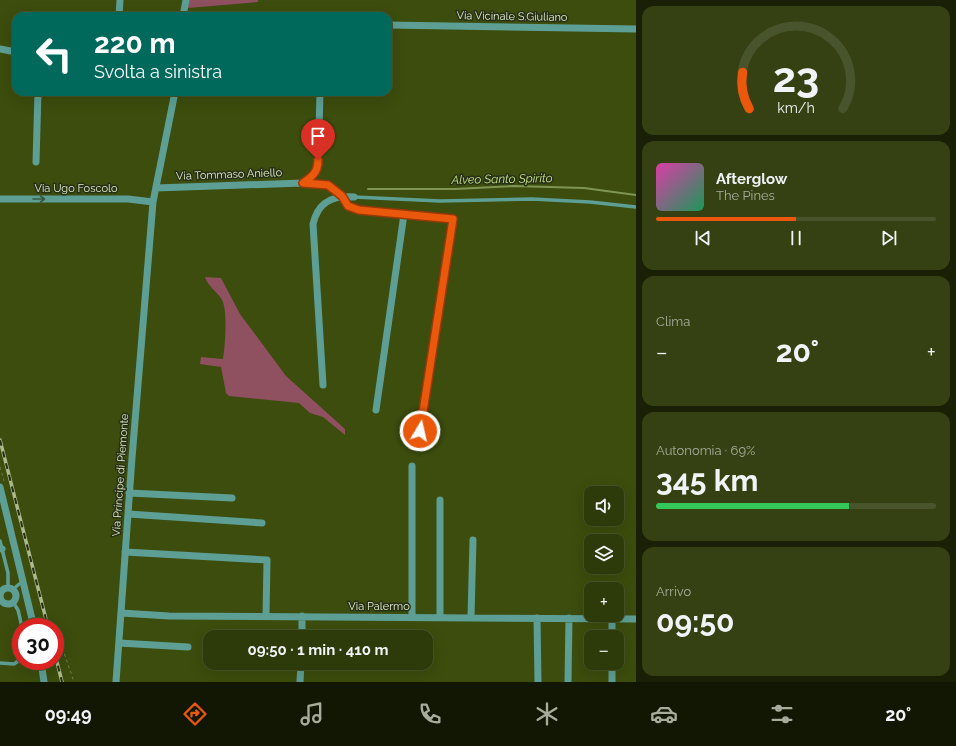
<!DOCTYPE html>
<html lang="it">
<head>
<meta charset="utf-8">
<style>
  :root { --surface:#2d3a0a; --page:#354113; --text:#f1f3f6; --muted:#a7ad9c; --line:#48542b; --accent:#ea580c }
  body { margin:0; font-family:Raleway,sans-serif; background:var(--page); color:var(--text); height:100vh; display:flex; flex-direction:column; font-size:15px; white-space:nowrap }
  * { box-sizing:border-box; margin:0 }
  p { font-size:13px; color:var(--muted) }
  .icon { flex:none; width:22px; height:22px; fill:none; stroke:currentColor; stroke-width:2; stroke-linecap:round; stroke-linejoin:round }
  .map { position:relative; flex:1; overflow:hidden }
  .side { display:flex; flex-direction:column; gap:6px; padding:6px; background:#192006; width:320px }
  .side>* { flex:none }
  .guide { position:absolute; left:12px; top:12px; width:380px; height:84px; border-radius:12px; box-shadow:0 4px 16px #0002,0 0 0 1px var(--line); background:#00695c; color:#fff; overflow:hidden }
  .buttons { position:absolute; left:584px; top:486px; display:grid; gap:8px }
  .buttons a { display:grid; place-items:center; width:40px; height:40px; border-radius:8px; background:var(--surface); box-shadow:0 4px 16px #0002,0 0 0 1px var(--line); font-size:20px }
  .speed { position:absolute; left:12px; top:618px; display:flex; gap:8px; font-size:20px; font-weight:700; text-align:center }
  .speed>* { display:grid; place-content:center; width:52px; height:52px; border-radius:50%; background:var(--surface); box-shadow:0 4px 16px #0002,0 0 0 1px var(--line); line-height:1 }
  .speed .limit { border:6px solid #d22; background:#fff; color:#111 }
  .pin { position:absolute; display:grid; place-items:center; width:34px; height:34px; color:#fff; margin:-41px -17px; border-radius:50% 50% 50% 0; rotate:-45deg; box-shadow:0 0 4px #0007 }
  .pin .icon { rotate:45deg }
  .me { position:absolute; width:44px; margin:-22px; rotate:9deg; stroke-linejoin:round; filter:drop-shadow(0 0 3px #0008) }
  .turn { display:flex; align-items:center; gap:14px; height:84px; padding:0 16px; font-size:18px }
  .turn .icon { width:52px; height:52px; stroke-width:2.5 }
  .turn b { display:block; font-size:28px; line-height:34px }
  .big { font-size:30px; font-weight:700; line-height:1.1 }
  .side .card { flex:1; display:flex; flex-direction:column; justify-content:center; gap:6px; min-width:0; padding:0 14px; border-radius:12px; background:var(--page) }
  .side .dial { align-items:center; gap:0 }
  .dial svg { height:104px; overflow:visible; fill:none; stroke:var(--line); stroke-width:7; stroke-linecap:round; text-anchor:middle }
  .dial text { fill:var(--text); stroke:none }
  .song { display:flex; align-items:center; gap:12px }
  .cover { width:48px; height:48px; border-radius:6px; background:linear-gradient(135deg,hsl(320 70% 55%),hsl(150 70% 35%)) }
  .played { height:4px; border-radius:2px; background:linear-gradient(90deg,var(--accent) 50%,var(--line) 50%) }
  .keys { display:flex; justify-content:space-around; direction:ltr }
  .heat { display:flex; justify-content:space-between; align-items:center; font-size:22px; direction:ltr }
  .charge { height:6px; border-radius:3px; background:linear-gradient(90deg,#34c759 69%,var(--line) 0) }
  .trip { position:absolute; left:203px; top:630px; width:230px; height:40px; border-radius:12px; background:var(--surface); box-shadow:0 4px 16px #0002,0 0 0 1px var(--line); font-weight:700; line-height:40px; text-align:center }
  .tabs { display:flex; height:64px; justify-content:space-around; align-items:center; background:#121704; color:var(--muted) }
  .tabs .icon { width:28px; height:28px }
  .tabs .current { color:var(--accent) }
  .tabs b { font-size:18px; color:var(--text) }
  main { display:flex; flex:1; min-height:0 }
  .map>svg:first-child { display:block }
  .green { fill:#8f5060 }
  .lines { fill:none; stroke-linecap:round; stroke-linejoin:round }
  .stream { stroke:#7f9554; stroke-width:2 }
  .path { stroke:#6e7e47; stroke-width:1; stroke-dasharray:3 3; stroke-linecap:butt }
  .lane { stroke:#5d9f95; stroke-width:3.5 }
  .street { stroke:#5d9f95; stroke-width:7 }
  .rail-casing { stroke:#abb98e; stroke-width:3.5 }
  .rail { stroke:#273016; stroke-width:2; stroke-dasharray:6; stroke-linecap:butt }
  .oneway { stroke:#3a5742 }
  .route-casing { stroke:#983908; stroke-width:10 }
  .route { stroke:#ea580c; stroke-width:7 }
  .labels { text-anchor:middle; stroke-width:3; stroke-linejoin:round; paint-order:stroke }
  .street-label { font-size:11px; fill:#e1edcd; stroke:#273016 }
  .water-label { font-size:12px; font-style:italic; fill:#c6e589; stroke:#273016 }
</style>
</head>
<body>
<main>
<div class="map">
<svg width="636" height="682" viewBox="0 0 636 682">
  <rect width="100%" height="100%" fill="#3c4d0d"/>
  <path class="green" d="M189,0H258V2L188,8Z
    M205,277L221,278L240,314L286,376L345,429V435L323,417L310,413L299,403L229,396L226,393L221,367L200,364L201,357L223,359C225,346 228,311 222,300C217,291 208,287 205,277Z"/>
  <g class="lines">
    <path class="stream" d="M368,189H455L514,186L584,188L636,195"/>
    <path class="path" d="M0,467L4,481
      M55,632L60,641L74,682"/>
    <path class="lane" d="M354,197L440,201L532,199L590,202L636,207
      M0,541L8,573V589
      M12,590L23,581
      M13,602L18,610L22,627
      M0,663L14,664L21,659"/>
    <path class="street" d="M119,16L120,0
      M183,16L186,0
      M388,25L636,29
      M0,49L16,52
      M36,162L38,92
      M303,183L313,176L318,169L320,92
      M156,188L303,183L328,185L342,196L349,206L359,210L453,219L418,446
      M0,199H128L153,202
      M323,385L313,224C318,202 332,195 354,197
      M376,410L404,214
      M0,487L34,627
      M129,493L232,498
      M128,514L262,523
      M0,548L2,549
      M125,552L267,560L266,616
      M0 596a8 8 0 1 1 16 0a8 8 0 1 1-16 0Z
      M121,613L169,616L636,619
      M412,617V466
      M440,617V500
      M471,617L473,540
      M537,618L538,682
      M612,619V637
      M302,637V616
      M119,643L188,647
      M41,661L44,682
      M612,663V682
      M116,682L132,458L153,202L175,92
      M300,682L301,663
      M568,682L569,618"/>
    <defs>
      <path id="rail" d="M0,440L48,627
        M55,654L62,682"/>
    </defs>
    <use href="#rail" class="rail-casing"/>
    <use href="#rail" class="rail"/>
  </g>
  <defs><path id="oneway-shaft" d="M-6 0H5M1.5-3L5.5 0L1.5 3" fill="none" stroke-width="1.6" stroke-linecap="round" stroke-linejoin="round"/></defs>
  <use class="oneway" href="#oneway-shaft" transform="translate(39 199)"/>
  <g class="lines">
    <defs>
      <path id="route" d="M318,160C318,172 313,176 303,183L328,185L342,196L348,206L359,210L453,219L420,431"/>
    </defs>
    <use href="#route" class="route-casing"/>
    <use href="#route" class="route"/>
  </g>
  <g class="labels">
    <g class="street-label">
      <text transform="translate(512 16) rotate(1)" y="4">Via Vicinale S.Giuliano</text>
      <text transform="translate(229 174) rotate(-2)" y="4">Via Tommaso Aniello</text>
      <text x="76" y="192">Via Ugo Foscolo</text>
      <text transform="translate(120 475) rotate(-86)" y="4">Via Principe di Piemonte</text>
      <text x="379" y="610">Via Palermo</text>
    </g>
    <g class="water-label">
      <text transform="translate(502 179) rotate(-1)" y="4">Alveo Santo Spirito</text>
    </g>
  </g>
</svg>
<div class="buttons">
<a><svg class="icon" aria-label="sound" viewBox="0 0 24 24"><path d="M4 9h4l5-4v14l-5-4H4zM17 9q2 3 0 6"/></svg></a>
<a><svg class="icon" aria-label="layers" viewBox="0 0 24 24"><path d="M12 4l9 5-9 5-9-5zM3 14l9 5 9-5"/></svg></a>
<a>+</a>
<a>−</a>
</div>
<div class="speed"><div class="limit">30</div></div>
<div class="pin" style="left:318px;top:160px;background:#d93025"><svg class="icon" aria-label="arrive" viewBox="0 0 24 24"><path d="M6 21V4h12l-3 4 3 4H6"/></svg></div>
<svg class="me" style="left:420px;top:431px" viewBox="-20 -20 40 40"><circle r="17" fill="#ea580c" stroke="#fff" stroke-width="3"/><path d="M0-11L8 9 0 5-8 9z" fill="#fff"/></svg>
<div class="trip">09:50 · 1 min · 410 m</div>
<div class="guide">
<div class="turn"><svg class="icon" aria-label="left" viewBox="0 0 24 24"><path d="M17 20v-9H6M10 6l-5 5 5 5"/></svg><div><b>220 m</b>Svolta a sinistra</div></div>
</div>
</div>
<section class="side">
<div class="card dial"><svg viewBox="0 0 100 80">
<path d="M14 69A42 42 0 1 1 86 69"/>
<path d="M14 69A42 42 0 0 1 9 41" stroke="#ea580c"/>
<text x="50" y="56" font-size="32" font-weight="700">23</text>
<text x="50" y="72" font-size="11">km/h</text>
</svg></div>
<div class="card">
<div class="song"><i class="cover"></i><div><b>Afterglow</b><p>The Pines</p></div></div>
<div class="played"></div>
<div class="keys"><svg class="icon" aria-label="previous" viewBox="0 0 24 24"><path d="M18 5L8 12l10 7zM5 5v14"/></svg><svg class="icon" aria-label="pause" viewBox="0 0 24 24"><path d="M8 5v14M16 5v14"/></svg><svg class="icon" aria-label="next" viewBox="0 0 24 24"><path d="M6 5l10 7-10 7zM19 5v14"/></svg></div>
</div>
<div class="card"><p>Clima</p>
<div class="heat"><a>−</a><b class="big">20°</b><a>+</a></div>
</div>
<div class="card"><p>Autonomia · 69%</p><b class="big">345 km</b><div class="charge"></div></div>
<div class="card"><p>Arrivo</p><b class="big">09:50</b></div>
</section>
</main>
<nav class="tabs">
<b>09:49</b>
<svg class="icon current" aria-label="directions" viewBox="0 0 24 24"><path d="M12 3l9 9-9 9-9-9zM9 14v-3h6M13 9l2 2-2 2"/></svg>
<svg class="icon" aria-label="music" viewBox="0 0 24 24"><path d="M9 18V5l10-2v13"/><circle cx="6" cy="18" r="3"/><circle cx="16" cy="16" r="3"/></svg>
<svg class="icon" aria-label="phone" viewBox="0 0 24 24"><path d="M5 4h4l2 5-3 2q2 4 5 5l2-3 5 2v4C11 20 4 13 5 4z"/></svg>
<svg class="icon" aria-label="climate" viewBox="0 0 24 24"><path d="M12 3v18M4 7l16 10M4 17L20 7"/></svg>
<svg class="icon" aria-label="car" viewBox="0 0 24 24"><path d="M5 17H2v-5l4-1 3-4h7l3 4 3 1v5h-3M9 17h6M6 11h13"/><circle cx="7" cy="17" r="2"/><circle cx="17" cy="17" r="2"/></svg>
<svg class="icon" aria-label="filters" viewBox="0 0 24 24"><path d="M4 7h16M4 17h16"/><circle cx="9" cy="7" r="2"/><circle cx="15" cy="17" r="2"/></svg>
<b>20°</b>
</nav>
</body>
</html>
